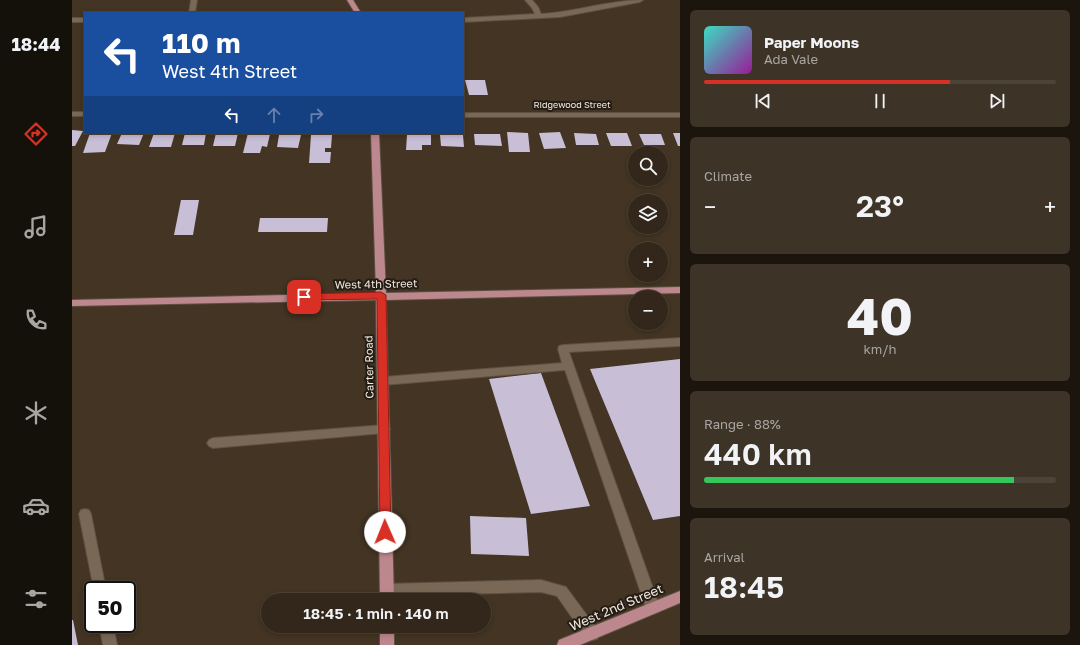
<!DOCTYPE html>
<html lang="en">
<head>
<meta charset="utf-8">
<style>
  :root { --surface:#32271a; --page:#3d3327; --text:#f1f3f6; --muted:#a8a5a2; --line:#4d4439; --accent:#d93025 }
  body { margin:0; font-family:"Golos Text",sans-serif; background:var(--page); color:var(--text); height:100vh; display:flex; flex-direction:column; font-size:15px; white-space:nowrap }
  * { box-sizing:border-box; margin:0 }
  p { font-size:13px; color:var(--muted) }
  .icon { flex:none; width:22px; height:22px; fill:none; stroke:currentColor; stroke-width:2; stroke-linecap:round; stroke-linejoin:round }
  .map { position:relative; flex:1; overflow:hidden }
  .side { display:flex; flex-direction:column; gap:10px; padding:10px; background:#1c150e; width:400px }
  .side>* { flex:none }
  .guide { position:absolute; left:12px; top:12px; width:380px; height:122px; border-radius:0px; box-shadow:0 2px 6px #0003,0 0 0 1px var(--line); background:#1a4fa0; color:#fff; overflow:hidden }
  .controls { position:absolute; left:556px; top:146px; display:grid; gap:8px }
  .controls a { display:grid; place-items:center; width:40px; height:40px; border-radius:50%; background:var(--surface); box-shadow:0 2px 6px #0003,0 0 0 1px var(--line); font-size:20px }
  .speed { position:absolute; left:12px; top:581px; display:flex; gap:8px; font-size:20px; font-weight:700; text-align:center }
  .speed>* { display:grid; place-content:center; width:52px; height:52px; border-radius:50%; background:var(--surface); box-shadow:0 2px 6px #0003,0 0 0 1px var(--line); line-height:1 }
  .speed .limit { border:2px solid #111; border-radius:6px; background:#fff; color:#111 }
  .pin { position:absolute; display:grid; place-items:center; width:34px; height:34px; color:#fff; margin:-17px; border-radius:8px; box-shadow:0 2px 6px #0006 }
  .me { position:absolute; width:44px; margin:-22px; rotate:359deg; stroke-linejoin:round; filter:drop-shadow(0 0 3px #0008) }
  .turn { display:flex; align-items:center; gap:14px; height:84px; padding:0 12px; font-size:18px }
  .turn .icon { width:52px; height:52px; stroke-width:2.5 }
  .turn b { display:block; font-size:28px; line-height:34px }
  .lanes { display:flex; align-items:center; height:38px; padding:0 12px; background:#0003; justify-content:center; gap:20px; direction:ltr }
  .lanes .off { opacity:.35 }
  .big { font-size:30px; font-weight:600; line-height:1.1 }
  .side .tile { flex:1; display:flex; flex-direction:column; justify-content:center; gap:6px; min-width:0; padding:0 14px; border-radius:6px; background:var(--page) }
  .side .dial { align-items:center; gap:0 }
  .dial b { font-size:52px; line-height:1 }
  .song { display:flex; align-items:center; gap:12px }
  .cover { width:48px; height:48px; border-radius:6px; background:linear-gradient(135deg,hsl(170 70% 55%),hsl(300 70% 35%)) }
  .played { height:4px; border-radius:2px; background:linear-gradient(90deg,var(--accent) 70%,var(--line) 70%) }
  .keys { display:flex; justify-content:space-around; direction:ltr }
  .heat { display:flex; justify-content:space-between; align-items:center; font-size:22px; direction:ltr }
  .charge { height:6px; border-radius:3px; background:linear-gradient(90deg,#34c759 88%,var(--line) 0) }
  .trip { position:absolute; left:189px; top:593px; width:230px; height:40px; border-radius:20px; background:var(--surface); box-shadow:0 2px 6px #0003,0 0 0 1px var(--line); font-weight:600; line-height:40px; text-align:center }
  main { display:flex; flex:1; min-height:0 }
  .dock { display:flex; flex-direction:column; width:72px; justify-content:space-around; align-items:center; background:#14100a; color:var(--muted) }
  .dock .icon { width:28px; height:28px }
  .dock .selected { color:var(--accent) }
  .dock b { font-size:18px; color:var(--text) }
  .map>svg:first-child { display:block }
  .building { fill:#c8bfd7 }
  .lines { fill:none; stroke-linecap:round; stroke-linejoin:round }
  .minor-casing { stroke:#5d5042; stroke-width:2 }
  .major-casing { stroke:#5d5042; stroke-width:2 }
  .minor { fill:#796856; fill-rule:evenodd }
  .major { fill:#bd888d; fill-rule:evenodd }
  .route { fill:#d93025; stroke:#8d1f18 }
  .labels { text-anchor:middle; stroke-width:4; stroke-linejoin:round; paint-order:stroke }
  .far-street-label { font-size:9px; fill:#f2e8de; stroke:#241d15 }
  .street-label { font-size:11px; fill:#f2e8de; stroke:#241d15 }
  .near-street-label { font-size:13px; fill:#f2e8de; stroke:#241d15 }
</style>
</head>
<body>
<main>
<nav class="dock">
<b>18:44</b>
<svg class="icon selected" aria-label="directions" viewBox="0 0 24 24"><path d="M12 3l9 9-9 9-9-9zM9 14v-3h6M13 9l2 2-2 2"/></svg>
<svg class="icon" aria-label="music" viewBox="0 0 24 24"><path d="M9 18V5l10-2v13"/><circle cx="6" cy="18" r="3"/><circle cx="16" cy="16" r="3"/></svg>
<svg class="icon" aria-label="phone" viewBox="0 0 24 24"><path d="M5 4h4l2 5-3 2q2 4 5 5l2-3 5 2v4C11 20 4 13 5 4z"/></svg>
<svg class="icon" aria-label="climate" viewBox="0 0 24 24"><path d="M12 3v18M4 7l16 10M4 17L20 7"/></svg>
<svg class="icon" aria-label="car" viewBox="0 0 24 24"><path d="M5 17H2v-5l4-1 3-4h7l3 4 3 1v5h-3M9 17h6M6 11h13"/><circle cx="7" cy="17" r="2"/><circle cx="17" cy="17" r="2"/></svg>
<svg class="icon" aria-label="filters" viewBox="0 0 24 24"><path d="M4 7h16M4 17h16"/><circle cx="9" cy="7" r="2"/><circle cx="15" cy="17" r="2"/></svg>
</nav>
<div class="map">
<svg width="608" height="645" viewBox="0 0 608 645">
  <rect width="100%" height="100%" fill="#433423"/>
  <path class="building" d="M393,80H413L416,95H397Z
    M0,130L11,131L3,146H0Z
    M435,132L456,133L458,152H437Z
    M488,132L494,148L472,149L467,133Z
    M18,133H40L33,152L11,153Z
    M50,133H72L67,145L45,144Z
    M82,133H103L99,147H77Z
    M113,133H134L132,145H110Z
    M144,133H166L163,146H141Z
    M176,133L198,134L195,147L190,146L188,153H171Z
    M502,133L524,134L527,145H504Z
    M534,133H555L560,146H539Z
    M601,133H608V146H606Z
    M402,134H428L430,146L403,145Z
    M567,134H589L593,145H572Z
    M207,135H229L226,148L205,147Z
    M239,135H260L259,148H253V152H259L258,163H237Z
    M335,135H359V145H350V150H334Z
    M368,135H391L392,147L369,146Z
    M109,200H127L121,235H102Z
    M188,218H256L255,232H186Z
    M608,359V516L581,520L518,369Z
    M469,373L518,506L459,514L417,379Z
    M398,516L454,518L457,556L399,554Z
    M0,620H1L6,645H0Z"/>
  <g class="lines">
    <defs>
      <path id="minor" d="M119,0H125L123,13H117Z
        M453,0H460L466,7L469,14C503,12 537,0 571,0L568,2L488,17L391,22V18L463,14L460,8Z
        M0,18H13V22H0Z
        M0,112H13V116H0Z
        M391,113H608V117H391Z
        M608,338V346L497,352L588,608L586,612L581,614L576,612L574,608L493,370L311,385L307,384L306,381L307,378L311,377L490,363L486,349L487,346L491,345Z
        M312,425L316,426L318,429L316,432L312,433L141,448L137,446L135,443L137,440L141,438Z
        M13,509L17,510L19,514L34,590H22L7,514L9,510Z
        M469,580L494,587L525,629L527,634L525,639L520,640L515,639L485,596L469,592L314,596L309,594L308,590L309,586L314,584Z
        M27,624H41L45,645H31Z"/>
      <path id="major" d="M275,0H281L289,13H283Z
        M299,133H307L314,293L608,287V293L314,300L322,600H308L304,300L0,306V300L304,293Z
        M608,591V603L508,645H485L487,640Z
        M308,626H322V645H308Z"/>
    </defs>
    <use href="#minor" class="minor-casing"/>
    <use href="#major" class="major-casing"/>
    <use href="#minor" class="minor"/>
    <use href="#major" class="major"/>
  </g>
  <path class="route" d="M309,292L314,295L319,532L317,535L313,537L309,535L308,532L305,299L232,300L227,297L232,294Z"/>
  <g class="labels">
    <g class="far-street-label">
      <text x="500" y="108">Ridgewood Street</text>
    </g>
    <g class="street-label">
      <text transform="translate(304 284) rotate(-1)" y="4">West 4th Street</text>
      <text transform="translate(297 367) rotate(-91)" y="4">Carter Road</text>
    </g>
    <g class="near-street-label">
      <text transform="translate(544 607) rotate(-23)" y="5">West 2nd Street</text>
    </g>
  </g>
</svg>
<div class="controls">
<a><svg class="icon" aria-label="search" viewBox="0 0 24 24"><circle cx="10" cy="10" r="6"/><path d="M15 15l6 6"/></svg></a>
<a><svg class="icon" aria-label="layers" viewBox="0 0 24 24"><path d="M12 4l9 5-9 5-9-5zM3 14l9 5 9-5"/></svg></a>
<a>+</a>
<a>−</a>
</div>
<div class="speed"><div class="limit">50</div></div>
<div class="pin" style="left:232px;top:297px;background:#d93025"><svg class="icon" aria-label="arrive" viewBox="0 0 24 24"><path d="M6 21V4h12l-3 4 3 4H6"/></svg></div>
<svg class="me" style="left:313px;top:532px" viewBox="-20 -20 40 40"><circle r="19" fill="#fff"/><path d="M0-13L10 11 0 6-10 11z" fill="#d93025"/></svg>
<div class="trip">18:45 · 1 min · 140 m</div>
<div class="guide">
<div class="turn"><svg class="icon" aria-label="left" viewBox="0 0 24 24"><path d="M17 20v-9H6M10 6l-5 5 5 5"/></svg><div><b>110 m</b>West 4th Street</div></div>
<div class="lanes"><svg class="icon" aria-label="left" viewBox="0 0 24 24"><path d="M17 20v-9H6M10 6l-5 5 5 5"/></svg><svg class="icon off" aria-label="ahead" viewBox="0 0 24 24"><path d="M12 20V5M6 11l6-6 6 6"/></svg><svg class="icon off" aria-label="right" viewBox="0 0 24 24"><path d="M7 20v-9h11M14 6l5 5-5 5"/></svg></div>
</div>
</div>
<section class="side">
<div class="tile">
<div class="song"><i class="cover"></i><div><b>Paper Moons</b><p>Ada Vale</p></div></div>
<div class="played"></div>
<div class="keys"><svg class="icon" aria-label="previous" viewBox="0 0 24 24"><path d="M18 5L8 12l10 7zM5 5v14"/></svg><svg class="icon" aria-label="pause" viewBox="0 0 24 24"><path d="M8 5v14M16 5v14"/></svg><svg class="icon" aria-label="next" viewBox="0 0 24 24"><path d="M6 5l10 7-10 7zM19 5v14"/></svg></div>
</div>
<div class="tile"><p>Climate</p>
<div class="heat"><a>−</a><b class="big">23°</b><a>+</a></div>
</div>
<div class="tile dial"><b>40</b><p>km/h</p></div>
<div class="tile"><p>Range · 88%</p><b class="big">440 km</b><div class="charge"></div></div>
<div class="tile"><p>Arrival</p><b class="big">18:45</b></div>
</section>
</main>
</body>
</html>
